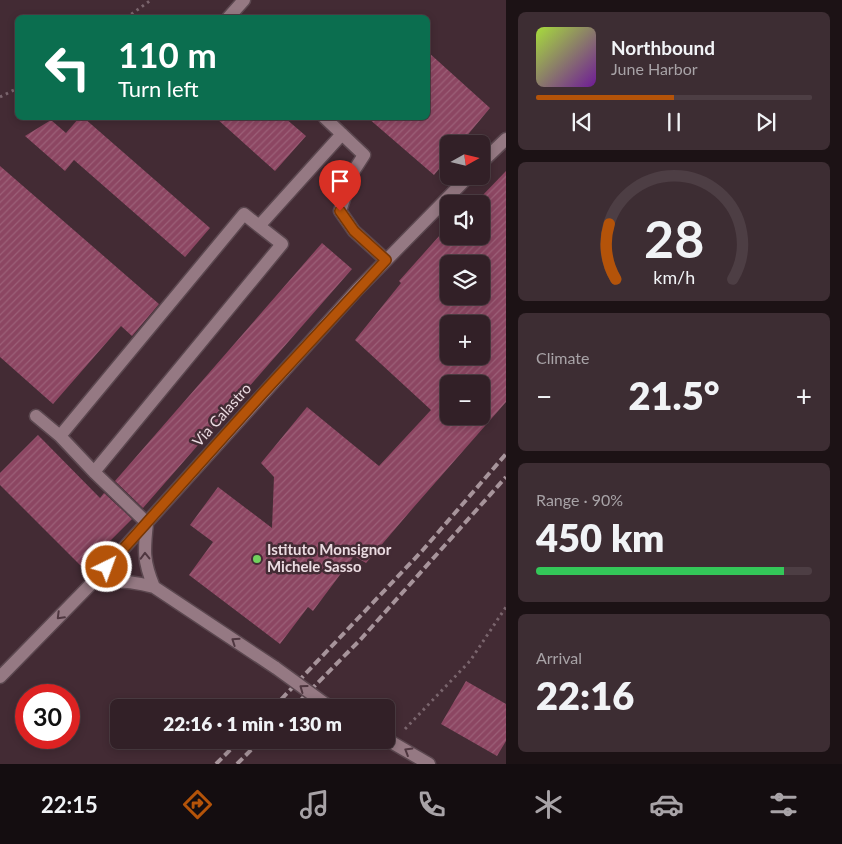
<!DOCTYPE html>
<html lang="en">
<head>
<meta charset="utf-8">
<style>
  :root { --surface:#322027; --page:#3d2d33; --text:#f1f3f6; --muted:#a8a3a7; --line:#4d3e44; --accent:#b45309 }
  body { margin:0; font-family:Lato,sans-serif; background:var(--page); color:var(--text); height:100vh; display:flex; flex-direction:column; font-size:19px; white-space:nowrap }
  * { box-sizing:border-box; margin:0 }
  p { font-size:16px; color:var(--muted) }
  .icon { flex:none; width:28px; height:28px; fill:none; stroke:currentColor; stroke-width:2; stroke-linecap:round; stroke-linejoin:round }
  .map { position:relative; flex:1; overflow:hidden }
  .sheet { display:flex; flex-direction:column; gap:12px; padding:12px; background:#1c1215; width:336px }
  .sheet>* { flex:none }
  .banner { position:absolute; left:15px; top:15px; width:415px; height:105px; border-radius:8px; box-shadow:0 2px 8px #0003,0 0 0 1px var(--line); background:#0b6e4f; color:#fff; overflow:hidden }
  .needle { width:32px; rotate:82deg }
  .buttons { position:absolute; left:440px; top:135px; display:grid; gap:10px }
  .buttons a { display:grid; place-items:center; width:50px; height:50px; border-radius:8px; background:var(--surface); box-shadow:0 2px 8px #0003,0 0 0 1px var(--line); font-size:25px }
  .speed { position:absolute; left:15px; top:684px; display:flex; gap:10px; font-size:25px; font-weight:700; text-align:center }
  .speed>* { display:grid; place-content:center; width:65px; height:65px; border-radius:50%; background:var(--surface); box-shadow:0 2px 8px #0003,0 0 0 1px var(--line); line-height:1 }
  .speed .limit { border:8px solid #d22; background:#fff; color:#111 }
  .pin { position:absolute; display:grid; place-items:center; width:42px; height:42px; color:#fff; margin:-51px -21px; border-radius:50% 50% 50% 0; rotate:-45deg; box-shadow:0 0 5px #0007 }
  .pin .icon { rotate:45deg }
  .me { position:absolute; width:55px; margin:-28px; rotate:42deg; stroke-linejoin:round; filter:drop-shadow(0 0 4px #0008) }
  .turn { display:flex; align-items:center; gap:18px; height:105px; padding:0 20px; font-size:22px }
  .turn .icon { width:65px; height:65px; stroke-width:2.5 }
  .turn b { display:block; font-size:35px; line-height:42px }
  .big { font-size:38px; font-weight:800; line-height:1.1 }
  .sheet .tile { flex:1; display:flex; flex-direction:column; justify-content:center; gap:8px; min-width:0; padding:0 18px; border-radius:8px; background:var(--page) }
  .sheet .dial { align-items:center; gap:0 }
  .dial svg { height:130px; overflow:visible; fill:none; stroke:var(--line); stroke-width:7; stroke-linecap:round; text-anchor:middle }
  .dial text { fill:var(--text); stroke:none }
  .song { display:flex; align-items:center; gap:15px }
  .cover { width:60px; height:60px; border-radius:8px; background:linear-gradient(135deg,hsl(80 70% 55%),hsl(280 70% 35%)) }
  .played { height:5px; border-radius:2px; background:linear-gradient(90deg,var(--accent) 50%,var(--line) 50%) }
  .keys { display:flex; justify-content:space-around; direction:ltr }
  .heat { display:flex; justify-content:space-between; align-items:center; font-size:28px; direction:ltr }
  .charge { height:8px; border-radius:4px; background:linear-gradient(90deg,#34c759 90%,var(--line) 0) }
  .trip { position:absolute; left:110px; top:699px; width:285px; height:50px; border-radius:8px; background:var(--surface); box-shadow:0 2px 8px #0003,0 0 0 1px var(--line); font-weight:800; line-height:50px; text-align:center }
  .tab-bar { display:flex; height:80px; justify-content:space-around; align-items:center; background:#140d10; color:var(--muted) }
  .tab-bar .icon { width:35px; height:35px }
  .tab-bar .selected { color:var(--accent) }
  .tab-bar b { font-size:22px; color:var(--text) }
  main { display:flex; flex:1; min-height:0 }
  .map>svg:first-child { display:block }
  .building { fill:url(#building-hatch); fill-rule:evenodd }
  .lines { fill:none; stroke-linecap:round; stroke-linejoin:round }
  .minor-casing { stroke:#5b474f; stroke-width:15 }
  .path { stroke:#7a656d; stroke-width:3; stroke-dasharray:2.5 4; stroke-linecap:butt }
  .minor { stroke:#957983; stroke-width:12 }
  .rail { stroke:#a7949b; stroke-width:4; stroke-dasharray:8 4; stroke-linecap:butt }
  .minor-bridge-casing { stroke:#5b474f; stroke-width:15; stroke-linecap:butt }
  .minor-bridge { stroke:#957983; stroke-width:12 }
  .oneway { stroke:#4f3740 }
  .route-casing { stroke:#753606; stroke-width:12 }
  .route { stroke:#b45309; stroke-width:9 }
  .poi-dot { fill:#71d25e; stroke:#432b34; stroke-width:2 }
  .labels { text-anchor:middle; stroke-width:5; stroke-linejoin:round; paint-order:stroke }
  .street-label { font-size:15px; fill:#ebdbe1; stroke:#432b34 }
  .poi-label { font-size:15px; font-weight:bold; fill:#ebdbe1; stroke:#432b34; text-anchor:start }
</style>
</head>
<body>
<main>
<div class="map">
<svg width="506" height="764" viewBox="0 0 506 764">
  <defs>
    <pattern id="building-hatch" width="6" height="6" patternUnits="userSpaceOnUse" patternTransform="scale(1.25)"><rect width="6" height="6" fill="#8c4662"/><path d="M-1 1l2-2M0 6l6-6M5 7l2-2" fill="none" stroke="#9c6078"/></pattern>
  </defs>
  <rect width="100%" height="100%" fill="#432b34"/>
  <path class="building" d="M428,52L490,108L460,144H449V157L434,175L368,118H428Z
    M79,118H84L210,228L185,257L74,160L65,171L25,136L51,120L66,133Z
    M216,118H285L306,136L275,171Z
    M0,166L159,304L132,336L121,326L53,404L0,357Z
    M506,171V402L413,508L366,563L354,556L313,611L308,607L280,644L189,575L213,542L190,525L218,487L272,528L274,477L261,463L307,407L379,466L431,410L355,340L401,283L399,281L449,225V236H481V204H468L477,194L481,197ZM449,264H481V296H449ZM449,324H481V356H449ZM449,384H481V416H449Z
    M322,243L352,269L143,508L115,481Z
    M38,435L100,498L104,493L132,519L83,568L0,485V473Z
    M466,681L506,704V741L497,756L441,724Z"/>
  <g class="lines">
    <defs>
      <path id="minor" d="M228,18L244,0
        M325,118L364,155L353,172L340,211L354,231L386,260
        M481,163L506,139
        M259,226L282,244L94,472L60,436L244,214L259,226L342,134
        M36,416L60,436
        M94,472L147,523C144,550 143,561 154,587
        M94,581C115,580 133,581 154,587L276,668
        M0,677L94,581L357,290L469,176
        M386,739L429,764"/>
    </defs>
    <use href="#minor" class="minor-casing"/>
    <path class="path" d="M126,18L151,0
      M0,97L18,88
      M405,729L470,661L506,607"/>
    <use href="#minor" class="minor"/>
    <path class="rail" d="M273,708L422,551L506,454
      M293,708L361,639L506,477
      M216,764L240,740
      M237,764L261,740"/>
    <defs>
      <path id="minor-bridge" d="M276,668L331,708"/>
    </defs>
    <use href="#minor-bridge" class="minor-bridge-casing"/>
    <use href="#minor-bridge" class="minor-bridge"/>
  </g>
  <defs><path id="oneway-chevron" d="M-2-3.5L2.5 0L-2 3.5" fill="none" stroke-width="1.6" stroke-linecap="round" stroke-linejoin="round" transform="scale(1.25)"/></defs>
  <g class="oneway">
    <use href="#oneway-chevron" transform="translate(145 556) rotate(-91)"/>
    <use href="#oneway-chevron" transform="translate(60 616) rotate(135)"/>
    <use href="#oneway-chevron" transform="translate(235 641) rotate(-146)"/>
    <use href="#oneway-chevron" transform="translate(303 688) rotate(-144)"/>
    <use href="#oneway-chevron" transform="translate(408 751) rotate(-149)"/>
  </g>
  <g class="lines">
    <defs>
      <path id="route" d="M107,567L263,393L386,260L354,231L340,211"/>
    </defs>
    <use href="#route" class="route-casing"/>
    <use href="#route" class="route"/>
  </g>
  <circle class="poi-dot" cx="257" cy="559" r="5"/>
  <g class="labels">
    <g class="street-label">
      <text transform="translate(222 415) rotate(-48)" y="5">Via Calastro</text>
    </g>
    <g class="poi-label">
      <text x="267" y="555">Istituto Monsignor<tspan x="267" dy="17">Michele Sasso</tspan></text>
    </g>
  </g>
</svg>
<div class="buttons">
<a><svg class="needle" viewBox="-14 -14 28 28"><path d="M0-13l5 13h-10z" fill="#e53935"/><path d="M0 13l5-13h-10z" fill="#a8a3a7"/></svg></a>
<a><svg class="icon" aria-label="sound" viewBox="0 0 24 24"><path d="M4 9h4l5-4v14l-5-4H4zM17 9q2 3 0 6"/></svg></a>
<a><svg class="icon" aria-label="layers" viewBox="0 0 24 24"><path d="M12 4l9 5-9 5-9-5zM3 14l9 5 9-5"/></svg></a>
<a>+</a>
<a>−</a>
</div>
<div class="speed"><div class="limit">30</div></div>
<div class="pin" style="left:340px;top:211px;background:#d93025"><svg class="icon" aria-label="arrive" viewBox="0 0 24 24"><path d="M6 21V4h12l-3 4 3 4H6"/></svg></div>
<svg class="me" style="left:107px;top:567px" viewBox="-20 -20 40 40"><circle r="17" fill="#b45309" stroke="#fff" stroke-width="3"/><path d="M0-11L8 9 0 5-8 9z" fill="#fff"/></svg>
<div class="trip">22:16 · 1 min · 130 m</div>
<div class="banner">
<div class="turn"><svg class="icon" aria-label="left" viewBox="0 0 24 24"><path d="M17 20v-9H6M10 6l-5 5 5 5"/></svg><div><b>110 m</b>Turn left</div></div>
</div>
</div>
<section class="sheet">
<div class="tile">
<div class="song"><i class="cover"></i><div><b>Northbound</b><p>June Harbor</p></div></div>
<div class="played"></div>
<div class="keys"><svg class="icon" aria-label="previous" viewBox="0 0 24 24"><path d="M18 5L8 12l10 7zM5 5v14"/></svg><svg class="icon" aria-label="pause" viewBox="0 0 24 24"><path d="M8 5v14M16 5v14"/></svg><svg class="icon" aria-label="next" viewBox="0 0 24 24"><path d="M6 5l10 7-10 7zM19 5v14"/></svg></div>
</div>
<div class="tile dial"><svg viewBox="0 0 100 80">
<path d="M14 69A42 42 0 1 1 86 69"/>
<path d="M14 69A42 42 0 0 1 10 35" stroke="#b45309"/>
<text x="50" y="56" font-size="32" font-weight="700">28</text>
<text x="50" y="72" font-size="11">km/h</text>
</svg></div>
<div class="tile"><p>Climate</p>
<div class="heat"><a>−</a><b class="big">21.5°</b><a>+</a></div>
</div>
<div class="tile"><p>Range · 90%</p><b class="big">450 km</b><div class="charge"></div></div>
<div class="tile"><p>Arrival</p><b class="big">22:16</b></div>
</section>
</main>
<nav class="tab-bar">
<b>22:15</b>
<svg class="icon selected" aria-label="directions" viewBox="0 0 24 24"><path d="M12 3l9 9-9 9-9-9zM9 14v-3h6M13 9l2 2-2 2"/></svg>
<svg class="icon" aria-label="music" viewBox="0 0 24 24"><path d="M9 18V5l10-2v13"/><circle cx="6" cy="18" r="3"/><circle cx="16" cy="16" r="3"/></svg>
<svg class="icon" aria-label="phone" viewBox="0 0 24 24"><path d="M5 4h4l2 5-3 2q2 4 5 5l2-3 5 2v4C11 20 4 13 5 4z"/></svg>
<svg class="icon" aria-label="climate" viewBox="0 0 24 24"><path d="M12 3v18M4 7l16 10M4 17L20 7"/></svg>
<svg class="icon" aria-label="car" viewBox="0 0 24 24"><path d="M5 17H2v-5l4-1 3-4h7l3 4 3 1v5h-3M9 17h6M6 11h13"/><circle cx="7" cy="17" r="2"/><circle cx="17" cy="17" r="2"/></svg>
<svg class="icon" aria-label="filters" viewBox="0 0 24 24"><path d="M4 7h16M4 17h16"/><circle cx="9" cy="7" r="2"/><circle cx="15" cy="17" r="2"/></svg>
</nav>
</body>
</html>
